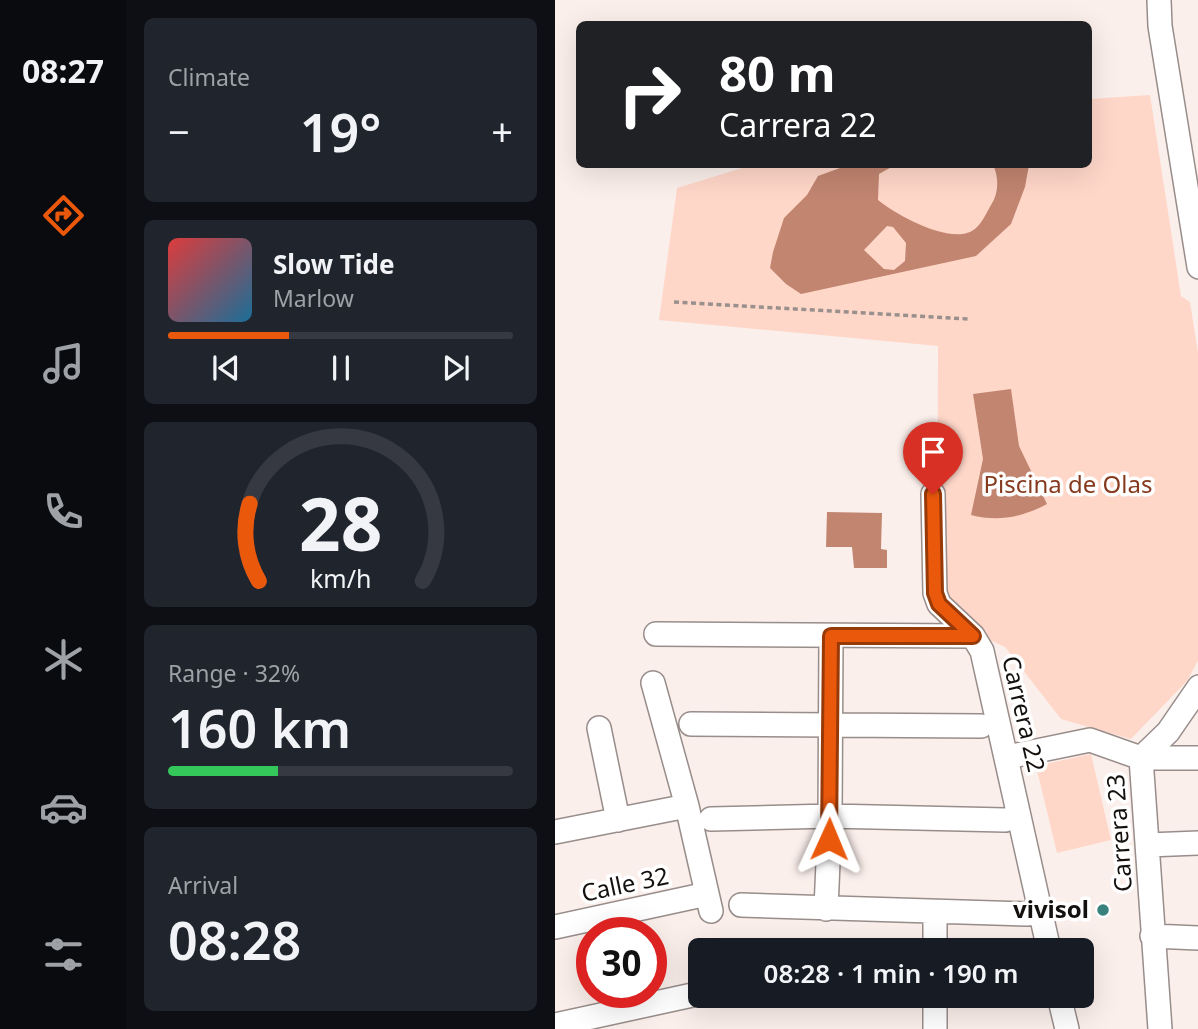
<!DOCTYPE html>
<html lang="en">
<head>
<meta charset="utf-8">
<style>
  :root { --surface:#171b24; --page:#20242c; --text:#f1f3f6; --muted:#9ea1a6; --line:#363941; --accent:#ea580c }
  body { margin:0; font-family:"Noto Sans",sans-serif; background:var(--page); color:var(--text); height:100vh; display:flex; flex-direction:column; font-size:26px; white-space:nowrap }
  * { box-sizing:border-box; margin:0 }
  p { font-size:23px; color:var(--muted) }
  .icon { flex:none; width:38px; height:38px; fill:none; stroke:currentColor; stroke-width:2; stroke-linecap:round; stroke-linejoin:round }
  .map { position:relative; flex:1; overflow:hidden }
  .details { display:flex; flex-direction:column; gap:18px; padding:18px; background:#0d0f14; width:429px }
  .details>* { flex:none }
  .guide { position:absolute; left:21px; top:21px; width:516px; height:147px; border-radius:10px; box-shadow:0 7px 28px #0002; background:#202124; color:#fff; overflow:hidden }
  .speed { position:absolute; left:21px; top:917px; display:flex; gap:14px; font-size:35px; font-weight:700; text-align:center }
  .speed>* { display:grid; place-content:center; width:91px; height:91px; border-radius:50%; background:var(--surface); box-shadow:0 7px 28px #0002; line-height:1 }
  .speed .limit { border:10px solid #d22; background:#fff; color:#111 }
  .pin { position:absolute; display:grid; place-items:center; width:60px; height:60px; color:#fff; margin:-72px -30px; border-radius:50% 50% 50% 0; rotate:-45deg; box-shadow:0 0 7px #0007 }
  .pin .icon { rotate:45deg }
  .me { position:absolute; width:77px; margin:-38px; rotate:1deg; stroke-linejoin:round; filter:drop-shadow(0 0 5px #0008) }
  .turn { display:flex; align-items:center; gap:24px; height:147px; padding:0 28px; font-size:32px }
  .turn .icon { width:91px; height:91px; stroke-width:2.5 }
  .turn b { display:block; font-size:49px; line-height:60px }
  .big { font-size:52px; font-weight:600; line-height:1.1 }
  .details .tile { flex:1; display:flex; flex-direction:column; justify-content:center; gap:10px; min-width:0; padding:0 24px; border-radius:10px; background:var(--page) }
  .details .dial { align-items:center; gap:0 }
  .dial svg { height:182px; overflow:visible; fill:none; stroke:var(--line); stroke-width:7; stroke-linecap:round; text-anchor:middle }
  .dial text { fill:var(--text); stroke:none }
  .song { display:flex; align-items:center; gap:21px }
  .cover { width:84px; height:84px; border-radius:10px; background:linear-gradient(135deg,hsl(0 70% 55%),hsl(200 70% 35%)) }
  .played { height:7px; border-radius:4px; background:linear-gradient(90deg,var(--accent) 35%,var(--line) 35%) }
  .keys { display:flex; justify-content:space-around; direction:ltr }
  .heat { display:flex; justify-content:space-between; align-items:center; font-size:38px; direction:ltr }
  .charge { height:10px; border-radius:5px; background:linear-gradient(90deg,#34c759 32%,var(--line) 0) }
  .trip { position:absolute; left:133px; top:938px; width:406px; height:70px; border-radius:10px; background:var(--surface); box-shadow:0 7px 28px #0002; font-weight:600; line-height:70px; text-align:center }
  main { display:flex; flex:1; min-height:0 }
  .tabs { display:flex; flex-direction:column; width:126px; justify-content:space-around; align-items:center; background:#090b0e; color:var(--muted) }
  .tabs .icon { width:49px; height:49px }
  .tabs .active { color:var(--accent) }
  .tabs b { font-size:32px; color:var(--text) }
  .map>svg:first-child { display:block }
  .green { fill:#ffd7c9 }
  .water { fill:#c18570; fill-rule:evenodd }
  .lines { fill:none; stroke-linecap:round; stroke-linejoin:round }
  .minor-casing { stroke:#988d8a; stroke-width:26 }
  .path { stroke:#99908d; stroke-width:3.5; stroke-dasharray:5 3.5; stroke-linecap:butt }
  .minor { stroke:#fff; stroke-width:23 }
  .route-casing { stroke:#983908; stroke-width:18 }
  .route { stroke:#ea580c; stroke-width:12 }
  .poi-dot { fill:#39817d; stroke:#fff; stroke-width:2.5 }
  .labels { text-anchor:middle; stroke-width:7; stroke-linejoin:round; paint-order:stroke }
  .park-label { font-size:24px; fill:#863b1f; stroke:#fff }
  .street-label { font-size:24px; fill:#14100e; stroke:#fff }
  .poi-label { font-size:24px; font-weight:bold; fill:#14100e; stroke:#fff; text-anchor:end }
</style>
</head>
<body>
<main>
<nav class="tabs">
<b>08:27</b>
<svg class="icon active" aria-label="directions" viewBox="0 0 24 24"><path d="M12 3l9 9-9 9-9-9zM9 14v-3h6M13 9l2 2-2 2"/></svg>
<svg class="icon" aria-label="music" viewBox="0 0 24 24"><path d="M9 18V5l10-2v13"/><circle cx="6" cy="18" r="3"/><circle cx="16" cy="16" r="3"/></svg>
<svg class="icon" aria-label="phone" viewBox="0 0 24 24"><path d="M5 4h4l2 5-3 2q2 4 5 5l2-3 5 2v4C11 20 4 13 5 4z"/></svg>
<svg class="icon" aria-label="climate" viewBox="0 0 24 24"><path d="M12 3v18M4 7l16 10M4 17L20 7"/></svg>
<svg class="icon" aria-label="car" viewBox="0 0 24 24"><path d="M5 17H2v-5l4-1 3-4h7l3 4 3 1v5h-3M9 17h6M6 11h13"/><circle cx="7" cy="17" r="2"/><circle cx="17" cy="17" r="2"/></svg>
<svg class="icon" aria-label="filters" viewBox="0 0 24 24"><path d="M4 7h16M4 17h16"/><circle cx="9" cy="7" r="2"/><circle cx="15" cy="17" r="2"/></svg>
</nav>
<section class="details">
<div class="tile"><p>Climate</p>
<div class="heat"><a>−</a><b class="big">19°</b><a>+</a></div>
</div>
<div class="tile">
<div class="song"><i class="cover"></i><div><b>Slow Tide</b><p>Marlow</p></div></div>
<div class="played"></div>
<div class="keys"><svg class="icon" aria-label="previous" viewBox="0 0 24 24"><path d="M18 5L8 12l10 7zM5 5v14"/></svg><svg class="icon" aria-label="pause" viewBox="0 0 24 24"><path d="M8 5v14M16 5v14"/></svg><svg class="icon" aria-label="next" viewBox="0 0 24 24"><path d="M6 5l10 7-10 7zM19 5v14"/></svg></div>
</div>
<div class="tile dial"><svg viewBox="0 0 100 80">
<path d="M14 69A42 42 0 1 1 86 69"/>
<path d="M14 69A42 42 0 0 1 10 35" stroke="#ea580c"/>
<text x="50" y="56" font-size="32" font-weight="700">28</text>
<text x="50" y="72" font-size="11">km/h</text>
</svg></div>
<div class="tile"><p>Range · 32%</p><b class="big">160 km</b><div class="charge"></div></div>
<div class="tile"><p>Arrival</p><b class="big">08:28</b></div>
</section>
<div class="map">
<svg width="644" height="1029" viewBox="0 0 644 1029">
  <rect width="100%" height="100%" fill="#fbefeb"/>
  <path class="green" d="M595,95L626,296L635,302L643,353L644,659L632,681L576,739L506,719L450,647L382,616L383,346L104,320L122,188L197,165L534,164V99Z
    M536,754L556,840L502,853L481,766Z"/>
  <path class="water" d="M296,164L340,165L324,174L323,200C341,215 400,248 421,228C427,223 432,212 436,205C444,193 444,177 438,165H474L470,187L456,224L421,256L246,294L231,284L215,268L218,252L229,218L252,195L263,176ZM332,226L338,227L351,243L350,261L339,270L329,269L309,250Z
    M456,389L464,446L492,504C468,517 443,522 416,515L428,459L418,394Z
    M272,512L327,513L326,549L332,550V568H299L297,547H271Z"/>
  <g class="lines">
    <defs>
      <path id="minor" d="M604,0L605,26L644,267
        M378,494L380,593L384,604L418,636L427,651L494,950
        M101,634L418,636
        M98,683L132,806L156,911
        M136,724L426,726
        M44,728L63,820
        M452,757L535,740L586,758H644
        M586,758L605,1029
        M586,758L613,732L644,687
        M156,819L275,816L450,820
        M0,832L132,806
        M593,845L644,843
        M186,905L473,914
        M271,909L275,816L276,636
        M380,912V950
        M0,927L152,894
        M597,936L644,938
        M380,996V1029
        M504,996L512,1029
        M0,1025L142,994"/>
    </defs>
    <use href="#minor" class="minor-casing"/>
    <path class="path" d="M119,302L414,319"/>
    <use href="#minor" class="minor"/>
  </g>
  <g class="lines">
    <defs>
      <path id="route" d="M274,839L276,636H418L384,604L380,593L378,494"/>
    </defs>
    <use href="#route" class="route-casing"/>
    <use href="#route" class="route"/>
  </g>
  <circle class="poi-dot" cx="548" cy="910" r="7"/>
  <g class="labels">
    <g class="park-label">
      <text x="513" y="493">Piscina de Olas</text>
    </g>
    <g class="street-label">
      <text transform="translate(468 714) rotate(77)" y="8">Carrera 22</text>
      <text transform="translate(565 833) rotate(-94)" y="8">Carrera 23</text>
      <text transform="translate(70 885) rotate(-12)" y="8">Calle 32</text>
    </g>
    <g class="poi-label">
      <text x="534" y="918">vivisol</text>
    </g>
  </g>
</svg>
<div class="speed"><div class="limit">30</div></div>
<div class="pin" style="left:378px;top:494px;background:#d93025"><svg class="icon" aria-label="arrive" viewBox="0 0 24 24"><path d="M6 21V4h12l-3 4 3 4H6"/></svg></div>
<svg class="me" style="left:274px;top:839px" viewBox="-20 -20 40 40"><path d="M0-17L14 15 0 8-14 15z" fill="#ea580c" stroke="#fff" stroke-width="4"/></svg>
<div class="trip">08:28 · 1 min · 190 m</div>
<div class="guide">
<div class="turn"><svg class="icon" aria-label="right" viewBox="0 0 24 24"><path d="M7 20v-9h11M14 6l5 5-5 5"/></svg><div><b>80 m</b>Carrera 22</div></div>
</div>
</div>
</main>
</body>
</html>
